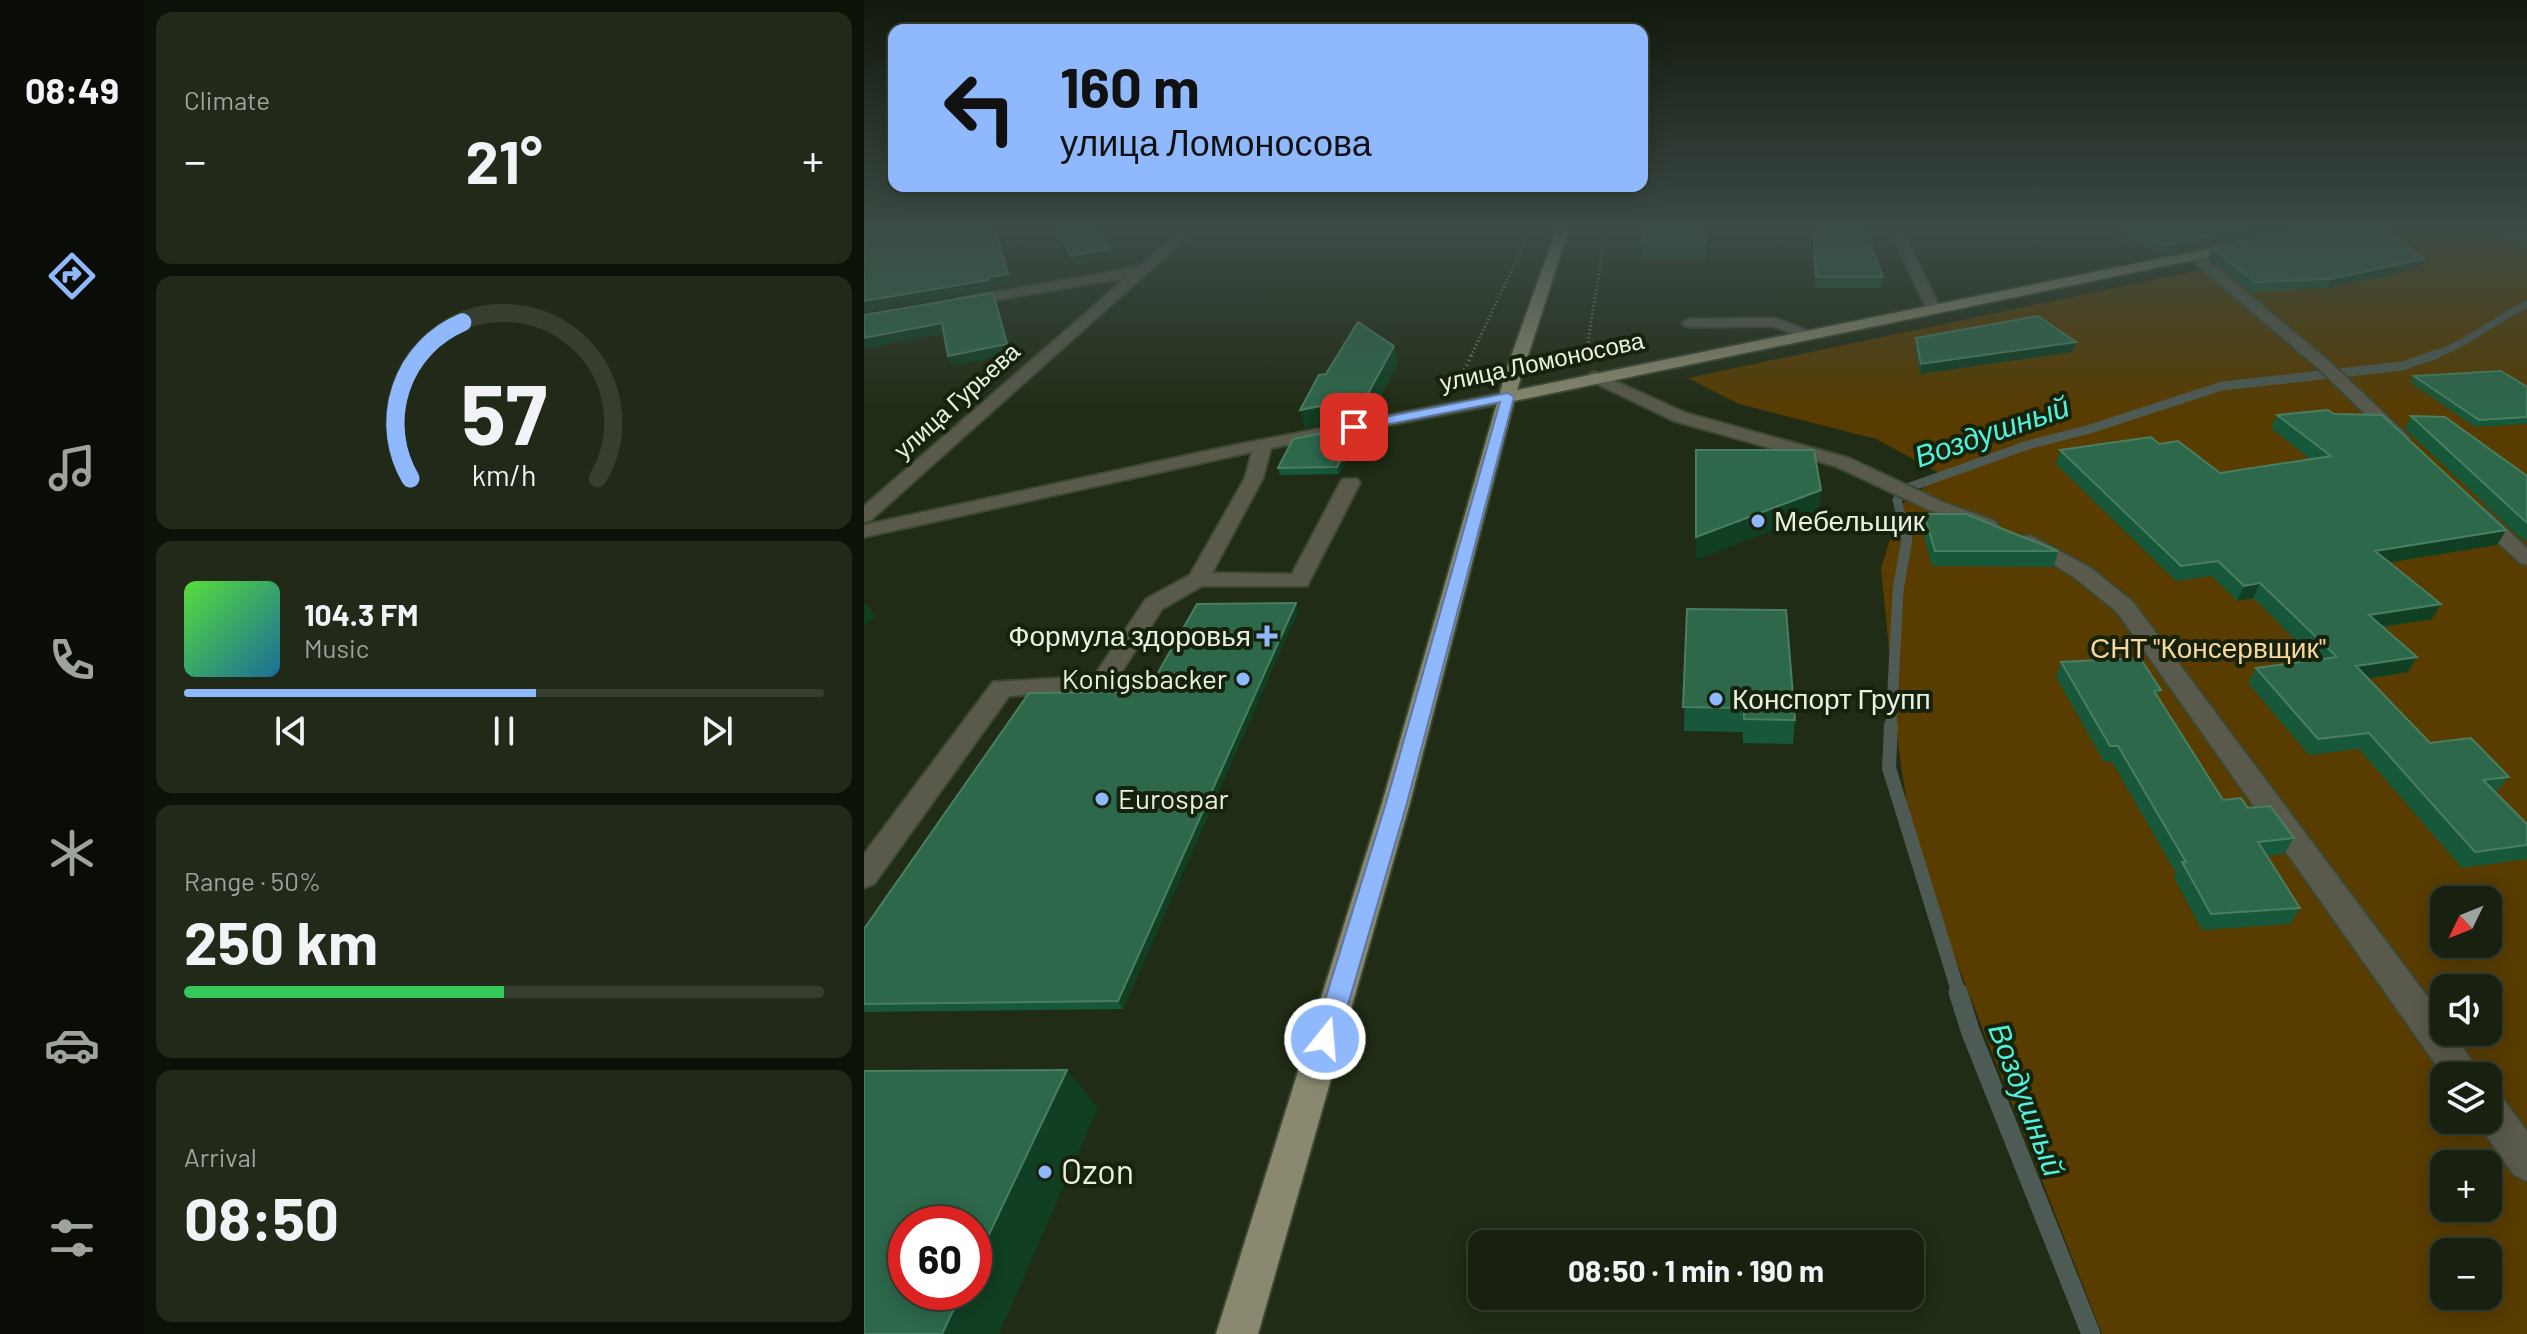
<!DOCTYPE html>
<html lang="en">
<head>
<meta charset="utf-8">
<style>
  :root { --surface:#182110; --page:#212919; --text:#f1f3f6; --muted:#9fa39f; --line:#363e30; --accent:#8fb8fd }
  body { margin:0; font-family:Barlow,sans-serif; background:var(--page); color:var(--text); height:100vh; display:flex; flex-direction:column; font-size:30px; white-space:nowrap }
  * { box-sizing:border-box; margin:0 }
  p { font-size:26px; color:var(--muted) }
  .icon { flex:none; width:44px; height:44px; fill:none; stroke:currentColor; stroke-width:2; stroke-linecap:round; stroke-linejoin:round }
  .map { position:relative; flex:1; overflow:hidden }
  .sheet { display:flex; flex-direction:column; gap:12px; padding:12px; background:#0d1209; width:720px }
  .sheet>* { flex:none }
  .banner { position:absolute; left:24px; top:24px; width:760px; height:168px; border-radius:16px; box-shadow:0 4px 20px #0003,0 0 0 2px var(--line); background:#8fb8fd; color:#111; overflow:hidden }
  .needle { width:52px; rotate:227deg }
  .buttons { position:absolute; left:1566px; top:886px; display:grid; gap:16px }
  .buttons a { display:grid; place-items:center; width:72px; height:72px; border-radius:16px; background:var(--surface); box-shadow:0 4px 20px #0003,0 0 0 2px var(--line); font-size:40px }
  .speed { position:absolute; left:24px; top:1206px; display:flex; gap:16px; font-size:40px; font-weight:700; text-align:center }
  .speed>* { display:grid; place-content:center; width:104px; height:104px; border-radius:50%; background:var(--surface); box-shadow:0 4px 20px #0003,0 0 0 2px var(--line); line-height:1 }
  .speed .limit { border:12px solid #d22; background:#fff; color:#111 }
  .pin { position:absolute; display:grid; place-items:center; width:68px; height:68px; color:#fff; margin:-34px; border-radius:16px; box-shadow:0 4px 12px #0006 }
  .me { position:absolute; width:88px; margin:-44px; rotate:17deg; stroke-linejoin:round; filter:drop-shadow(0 0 6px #0008) }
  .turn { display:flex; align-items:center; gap:28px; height:168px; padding:0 40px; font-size:36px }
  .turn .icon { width:104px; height:104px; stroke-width:2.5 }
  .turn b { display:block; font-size:56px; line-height:68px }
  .big { font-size:60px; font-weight:700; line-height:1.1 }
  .sheet .card { flex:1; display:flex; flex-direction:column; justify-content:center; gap:12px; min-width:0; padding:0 28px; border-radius:16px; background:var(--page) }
  .sheet .dial { align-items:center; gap:0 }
  .dial svg { height:208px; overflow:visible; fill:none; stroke:var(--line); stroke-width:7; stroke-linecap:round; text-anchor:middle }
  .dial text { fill:var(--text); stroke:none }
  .song { display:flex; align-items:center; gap:24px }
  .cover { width:96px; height:96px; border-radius:12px; background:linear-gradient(135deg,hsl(110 70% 55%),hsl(200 70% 35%)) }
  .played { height:8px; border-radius:4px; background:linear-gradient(90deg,var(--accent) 55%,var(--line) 55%) }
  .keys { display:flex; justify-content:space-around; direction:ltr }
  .heat { display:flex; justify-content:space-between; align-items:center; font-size:44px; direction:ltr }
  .charge { height:12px; border-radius:6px; background:linear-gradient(90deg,#34c759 50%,var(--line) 0) }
  .trip { position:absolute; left:604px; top:1230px; width:456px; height:80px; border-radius:16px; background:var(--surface); box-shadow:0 4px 20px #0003,0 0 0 2px var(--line); font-weight:700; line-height:80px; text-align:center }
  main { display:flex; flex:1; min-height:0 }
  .dock { display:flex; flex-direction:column; width:144px; justify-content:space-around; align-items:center; background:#0a0d06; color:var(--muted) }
  .dock .icon { width:56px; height:56px }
  .dock .on { color:var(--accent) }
  .dock b { font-size:36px; color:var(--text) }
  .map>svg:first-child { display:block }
  .green { fill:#583c00; fill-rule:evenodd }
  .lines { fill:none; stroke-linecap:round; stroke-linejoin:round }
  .stream-far4 { stroke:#4e5a54; stroke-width:7 }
  .stream-far3 { stroke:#4e5a54; stroke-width:9 }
  .stream-far2 { stroke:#4e5a54; stroke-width:11 }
  .stream-far1 { stroke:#4e5a54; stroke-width:14 }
  .stream { stroke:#4e5a54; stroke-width:19 }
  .minor-casing { stroke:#3c4832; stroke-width:4 }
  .major-casing { stroke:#3c4832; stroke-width:4 }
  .path-far1 { stroke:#899381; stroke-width:3; stroke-dasharray:1 3; stroke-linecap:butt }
  .path { stroke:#899381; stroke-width:4; stroke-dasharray:1 4; stroke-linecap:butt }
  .minor { fill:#59594c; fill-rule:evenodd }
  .major { fill:#8a8970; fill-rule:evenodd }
  .wall { fill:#165839 }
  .shaded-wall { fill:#103f23 }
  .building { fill:#2d684b; stroke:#4a7e63; stroke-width:2 }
  .route { fill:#8fb8fd; stroke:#5d78a4; stroke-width:2 }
  .poi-dot { fill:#8fb8fd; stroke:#17220c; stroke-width:3 }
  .labels { text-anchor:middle; stroke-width:8; stroke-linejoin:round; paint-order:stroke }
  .far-street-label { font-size:24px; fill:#e9f1e3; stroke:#17220c }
  .poi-label { font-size:28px; fill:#e9f1e3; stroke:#17220c; text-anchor:start }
  .park-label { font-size:28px; fill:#f8d69e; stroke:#17220c }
  .water-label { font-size:30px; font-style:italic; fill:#4ff1dc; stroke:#17220c }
  .near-poi-label { font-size:34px; fill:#e9f1e3; stroke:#17220c; text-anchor:start }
</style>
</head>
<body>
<main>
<nav class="dock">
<b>08:49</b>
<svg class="icon on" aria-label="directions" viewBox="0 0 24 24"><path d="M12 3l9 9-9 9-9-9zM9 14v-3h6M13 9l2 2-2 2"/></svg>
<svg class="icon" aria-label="music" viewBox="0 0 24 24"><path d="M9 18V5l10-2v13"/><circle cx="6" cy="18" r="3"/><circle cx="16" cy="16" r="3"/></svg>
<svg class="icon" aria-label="phone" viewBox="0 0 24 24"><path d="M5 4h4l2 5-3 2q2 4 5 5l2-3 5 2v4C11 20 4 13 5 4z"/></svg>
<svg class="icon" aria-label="climate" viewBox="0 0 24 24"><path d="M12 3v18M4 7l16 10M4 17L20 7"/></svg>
<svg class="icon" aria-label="car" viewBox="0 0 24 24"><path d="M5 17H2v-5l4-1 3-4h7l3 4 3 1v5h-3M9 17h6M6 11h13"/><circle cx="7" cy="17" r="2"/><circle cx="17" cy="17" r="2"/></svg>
<svg class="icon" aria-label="filters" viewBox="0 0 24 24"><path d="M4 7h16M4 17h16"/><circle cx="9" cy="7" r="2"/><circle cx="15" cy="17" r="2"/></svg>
</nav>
<section class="sheet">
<div class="card"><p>Climate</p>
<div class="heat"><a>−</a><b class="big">21°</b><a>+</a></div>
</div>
<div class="card dial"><svg viewBox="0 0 100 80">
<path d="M14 69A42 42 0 1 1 86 69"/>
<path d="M14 69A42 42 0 0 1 34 9" stroke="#8fb8fd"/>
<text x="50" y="56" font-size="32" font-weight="700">57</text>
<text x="50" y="72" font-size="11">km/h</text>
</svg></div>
<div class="card">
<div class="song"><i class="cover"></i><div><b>104.3 FM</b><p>Music</p></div></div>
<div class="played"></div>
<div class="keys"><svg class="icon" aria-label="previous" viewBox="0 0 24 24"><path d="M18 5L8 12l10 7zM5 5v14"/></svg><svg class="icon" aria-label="pause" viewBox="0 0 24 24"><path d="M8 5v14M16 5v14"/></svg><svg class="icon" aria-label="next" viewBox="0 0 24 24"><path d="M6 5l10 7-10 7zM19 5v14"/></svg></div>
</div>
<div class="card"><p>Range · 50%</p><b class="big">250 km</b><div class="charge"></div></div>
<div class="card"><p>Arrival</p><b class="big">08:50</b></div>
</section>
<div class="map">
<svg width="1663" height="1334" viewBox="0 0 1663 1334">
  <rect width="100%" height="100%" fill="#202c15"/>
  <path class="green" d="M1535,228H1663V1334H1238L1051,856L1035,752L1017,568L1037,505L1077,474L1012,439L875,404L824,378ZM1580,900H1624V944H1580ZM1580,988H1624V1032H1580ZM1580,1076H1624V1120H1580ZM1580,1164H1624V1208H1580ZM1580,1252H1624V1296H1580Z"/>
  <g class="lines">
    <path class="stream-far4" d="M1567,356C1602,345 1630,320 1663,304"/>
    <path class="stream-far3" d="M1038,519L1033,500L1046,487L1164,445L1226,429L1358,386L1538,366L1573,354"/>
    <path class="stream-far2" d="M1027,727L1034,590L1043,539L1037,517"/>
    <path class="stream-far1" d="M1027,725L1025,768L1095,994"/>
    <path class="stream" d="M1094,992L1107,1033L1227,1334"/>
    <defs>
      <path id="minor" d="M320,228H333L7,520L0,522V506L263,277L98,306L91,302L93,299L275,267Z
        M1025,228H1037L1076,308L1074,311H1064L1062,308Z
        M1628,228H1645L1663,236V244Z
        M1326,253H1336L1467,363L1542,434L1545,438L1542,442H1530L1455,369L1326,259Z
        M911,318L952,334L944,339L909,326L825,327L818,323L825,319Z
        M731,372L822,413L985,458L1079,502L1131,521L1134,525L1124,531L1117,529L1065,510L971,466L810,421L725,380V374Z
        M644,392L650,393L652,397L650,401L407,448L399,478L348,573L428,574L476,483L479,479H493L496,483L443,586H338L298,609L246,690L145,696L10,884L0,888V854L129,682L230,676L282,599L326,575L381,478L388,452L0,537V525L366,446Z
        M1614,507L1621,509L1663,548V565L1656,563L1607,517L1604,513Z
        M1166,535L1227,568L1269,602L1580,1019V1032H1589L1618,1076H1580L1253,612L1211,578L1159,545L1156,541L1159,537Z
        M1624,1090L1637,1096L1663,1131V1181L1650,1175L1611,1120H1624Z"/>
      <path id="major" d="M693,228H705L653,390L1378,242L1384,246L1378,250L650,401L546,803L394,1334H352L518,803L643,368Z"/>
    </defs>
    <use href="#minor" class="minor-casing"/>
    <use href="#major" class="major-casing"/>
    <path class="path-far1" d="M722,354L742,228
      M607,356L664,236"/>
    <path class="path" d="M596,379L608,354"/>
    <use href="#minor" class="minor"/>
    <use href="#major" class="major"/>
  </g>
  <path class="wall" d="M842,228V259H779L778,242Z
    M948,228H1001L1019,277L1017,288H951Z
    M1233,228H1428L1298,255Z
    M1526,234L1556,268L1463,288L1387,292L1345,257L1348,248Z
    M1052,338L1212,342L1209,352L1056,374L1051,347Z
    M1550,376L1663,387V424L1611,427L1547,383Z
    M1413,415L1633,545L1525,562L1568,619L1518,627L1544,672L1504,679L1566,743L1645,777L1632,792L1663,824V859L1598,868L1495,749L1445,755L1384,683L1392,668L1452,660L1389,598L1373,601L1348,576L1312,581L1192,464L1196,450L1295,444L1356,473L1446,459L1407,428Z
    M1547,416L1663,476V540H1659L1541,429Z
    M497,434L475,474L416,475L414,468Z
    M1060,514L1194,551L1190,567L1068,566L1058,529Z
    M823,609L931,720L929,744L879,743V732L820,731Z
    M434,611L259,1009L0,1012V929L283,692Z
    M1197,662L1297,690L1294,697L1359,800L1384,808L1430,838L1420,854L1403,856L1436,908L1426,924L1338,930L1310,878L1312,873L1248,762H1240L1192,677Z"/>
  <path class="shaded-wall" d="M131,228H133L148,283L129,286L130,289L0,312V301L124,277Z
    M1388,228H1428L1298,255L1300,246Z
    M246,249L249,257L210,264L207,256Z
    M1560,259L1556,268L1463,288L1467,279Z
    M129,293L133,303L148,354L89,366L84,356Z
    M78,323L83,333L0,349V338Z
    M1212,342L1209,352L1056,374L1057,364Z
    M530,346L534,364L506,416L441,428L436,410Z
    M495,426L497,434L475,474L473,467Z
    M957,490L955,512L832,560V537Z
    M1642,530L1633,545L1503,566L1511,551Z
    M1396,583L1389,598L1373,601L1380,586Z
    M2,603L11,616L0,626V605Z
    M432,603L434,611L259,1009L254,1001Z
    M1577,604L1568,619L1496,630L1505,615Z
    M1553,657L1544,672L1483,682L1492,666Z
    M203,1070L234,1108L135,1334H78L98,1292H110V1266Z"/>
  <path class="building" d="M0,228H131L144,274L124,277L125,280L0,301Z
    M193,228H233L246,249L207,256Z
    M780,228H842V242H778Z
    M949,228H1001L1019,277H952Z
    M1257,228H1388L1300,246Z
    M1443,228H1528L1525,233L1560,259L1467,279L1391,282L1348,248Z
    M129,293L143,344L84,356L78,323L0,338V315Z
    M1174,316L1212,342L1057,364L1052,338Z
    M494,322L530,346L502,397L436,410L455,375L462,374Z
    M1637,371L1663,387V417L1615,420L1550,376Z
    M1464,410L1470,414L1518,415L1642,530L1511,551L1577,604L1505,615L1553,657L1492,666L1566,743L1607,738L1645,777L1619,780L1663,824V845L1611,852L1505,733L1454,739L1392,668L1473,657L1396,583L1380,586L1354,561L1317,566L1196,450L1287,437L1295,444L1314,441L1356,473L1467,456L1413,415Z
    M1547,416L1581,417L1663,476V523Z
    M495,426L473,467L414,468L429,439Z
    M832,450H950L957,490L832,537Z
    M1060,514H1102L1194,551H1071Z
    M432,603L254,1001L0,1004V929L165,693L283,692L333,604Z
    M823,609L922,610L931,720L880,719V708L819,707Z
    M1276,658L1297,690L1290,691L1359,800L1377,798L1384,808L1406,806L1430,838L1394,842L1436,908L1347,914L1318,862H1322L1254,746H1246L1197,662Z
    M203,1070L110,1266V1224H42V1292H98L78,1334H0V1071Z"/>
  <linearGradient id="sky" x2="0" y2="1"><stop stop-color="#12180c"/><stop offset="0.55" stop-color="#3c4b46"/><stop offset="1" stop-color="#3c4b46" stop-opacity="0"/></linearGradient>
  <rect width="1663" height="415" fill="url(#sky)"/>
  <path class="route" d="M644,393L650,397L543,803L474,1039L471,1048L461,1051L452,1048L449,1039L522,803L636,402L490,431L484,427L490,423Z"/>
  <g class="poi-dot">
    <circle cx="894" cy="521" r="8"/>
    <path d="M399 624h8v8h8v8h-8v8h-8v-8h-8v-8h8z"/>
    <circle cx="379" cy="679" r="8"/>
    <circle cx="852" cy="699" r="8"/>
    <circle cx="238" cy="799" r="8"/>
    <circle cx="181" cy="1172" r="8"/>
  </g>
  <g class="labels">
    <g class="far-street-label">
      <text transform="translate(678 362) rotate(-12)" y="8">улица Ломоносова</text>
      <text transform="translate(93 401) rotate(-42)" y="8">улица Гурьева</text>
    </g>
    <g class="poi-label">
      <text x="910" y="531">Мебельщик</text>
      <text x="387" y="646" text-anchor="end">Формула здоровья</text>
      <text x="363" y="689" text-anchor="end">Konigsbacker</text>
      <text x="868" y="709">Конспорт Групп</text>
      <text x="254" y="809">Eurospar</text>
    </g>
    <g class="park-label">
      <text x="1344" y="658">СНТ "Консервщик"</text>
    </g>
    <g class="water-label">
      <text transform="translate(1128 432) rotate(-19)" y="10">Воздушный</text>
      <text transform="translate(1162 1100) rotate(69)" y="10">Воздушный</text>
    </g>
    <g class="near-poi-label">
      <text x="197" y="1184">Ozon</text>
    </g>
  </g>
</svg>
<div class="buttons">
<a><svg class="needle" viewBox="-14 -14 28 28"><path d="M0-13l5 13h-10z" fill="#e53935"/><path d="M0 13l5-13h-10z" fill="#9fa39f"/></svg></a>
<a><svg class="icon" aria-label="sound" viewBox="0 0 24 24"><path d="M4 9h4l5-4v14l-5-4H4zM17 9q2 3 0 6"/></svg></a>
<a><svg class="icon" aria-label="layers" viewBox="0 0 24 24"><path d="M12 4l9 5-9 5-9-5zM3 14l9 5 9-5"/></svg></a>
<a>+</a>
<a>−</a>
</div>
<div class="speed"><div class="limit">60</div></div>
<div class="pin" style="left:490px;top:427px;background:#d93025"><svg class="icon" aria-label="arrive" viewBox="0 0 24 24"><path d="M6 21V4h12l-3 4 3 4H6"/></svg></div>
<svg class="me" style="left:461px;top:1039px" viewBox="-20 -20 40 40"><circle r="17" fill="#8fb8fd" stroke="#fff" stroke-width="3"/><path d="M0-11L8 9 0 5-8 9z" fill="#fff"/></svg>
<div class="trip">08:50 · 1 min · 190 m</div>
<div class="banner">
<div class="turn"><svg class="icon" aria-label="left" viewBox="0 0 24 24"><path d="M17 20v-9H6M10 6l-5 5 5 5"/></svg><div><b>160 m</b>улица Ломоносова</div></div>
</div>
</div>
</main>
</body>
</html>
